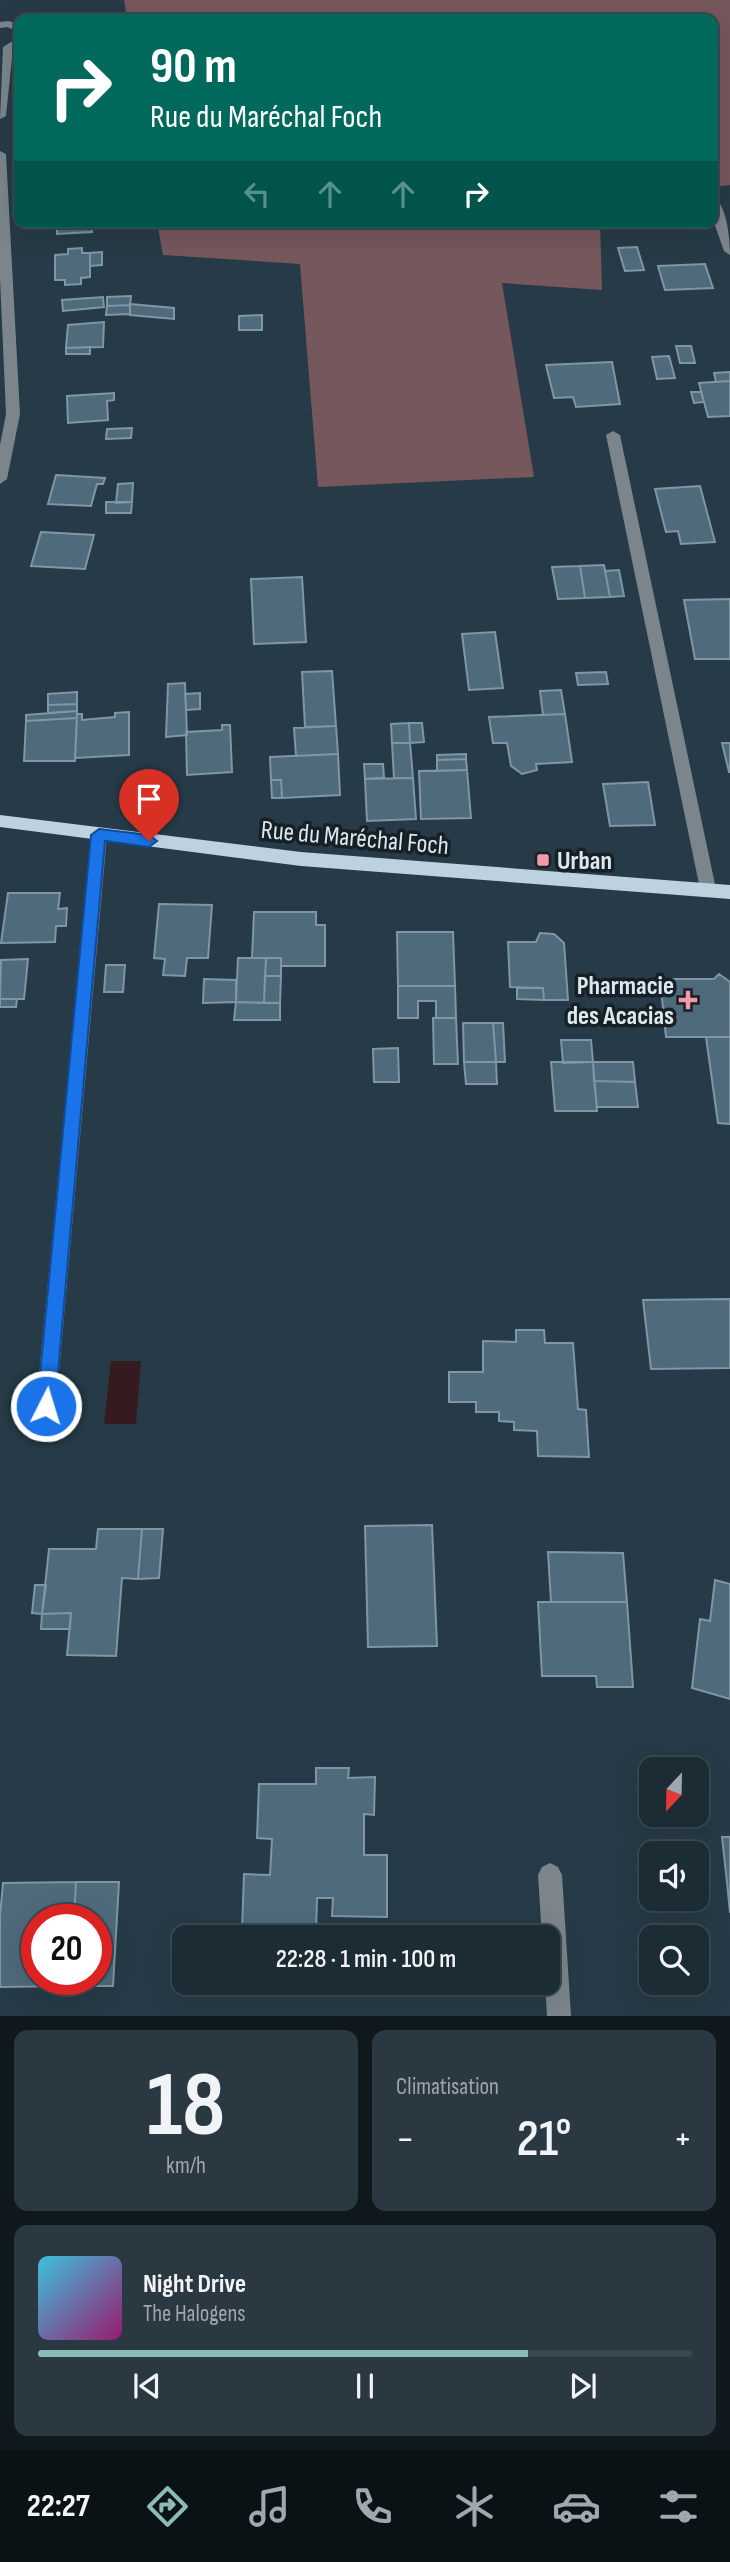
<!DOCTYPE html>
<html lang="fr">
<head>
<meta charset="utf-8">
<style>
  :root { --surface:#1c2c35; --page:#293841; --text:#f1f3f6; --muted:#a0a7ad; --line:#3a4850; --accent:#8bbbb9 }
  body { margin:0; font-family:"Sofia Sans Condensed",sans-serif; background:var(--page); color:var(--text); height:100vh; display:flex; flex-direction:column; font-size:26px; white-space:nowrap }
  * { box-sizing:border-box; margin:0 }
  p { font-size:23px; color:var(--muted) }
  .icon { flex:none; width:38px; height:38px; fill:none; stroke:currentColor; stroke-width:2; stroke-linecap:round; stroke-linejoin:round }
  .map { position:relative; height:2016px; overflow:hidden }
  .sheet { display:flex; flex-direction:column; gap:14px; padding:14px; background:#0f181d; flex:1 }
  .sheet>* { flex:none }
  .top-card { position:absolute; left:14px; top:14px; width:704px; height:214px; border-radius:14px; box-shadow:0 7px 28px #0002,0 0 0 2px var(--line); background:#00695c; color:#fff; overflow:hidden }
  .needle { width:46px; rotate:202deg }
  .tools { position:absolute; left:639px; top:1757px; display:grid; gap:14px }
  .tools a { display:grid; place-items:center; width:70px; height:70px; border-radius:14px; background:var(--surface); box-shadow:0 7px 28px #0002,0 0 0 2px var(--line); font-size:35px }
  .speed { position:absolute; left:21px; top:1904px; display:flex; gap:14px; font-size:35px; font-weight:700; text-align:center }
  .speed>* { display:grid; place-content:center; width:91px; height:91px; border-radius:50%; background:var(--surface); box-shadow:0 7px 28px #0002,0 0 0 2px var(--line); line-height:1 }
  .speed .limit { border:10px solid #d22; background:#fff; color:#111 }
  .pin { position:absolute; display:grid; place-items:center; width:60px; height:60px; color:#fff; margin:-72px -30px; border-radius:50% 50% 50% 0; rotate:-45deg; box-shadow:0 0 7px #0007 }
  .pin .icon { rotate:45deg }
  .me { position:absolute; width:77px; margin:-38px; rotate:5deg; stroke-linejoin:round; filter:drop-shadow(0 0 5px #0008) }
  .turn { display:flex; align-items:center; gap:24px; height:147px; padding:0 21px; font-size:32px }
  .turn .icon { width:91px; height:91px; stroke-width:2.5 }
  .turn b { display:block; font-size:49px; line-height:60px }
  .lanes { display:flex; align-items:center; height:66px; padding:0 21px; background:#0003; justify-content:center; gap:35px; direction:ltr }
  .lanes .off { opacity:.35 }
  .big { font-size:52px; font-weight:600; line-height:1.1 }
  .sheet .tile { flex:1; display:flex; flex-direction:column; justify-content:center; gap:10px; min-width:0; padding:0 24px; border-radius:14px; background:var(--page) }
  .sheet .dial { align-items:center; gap:0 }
  .dial b { font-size:91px; line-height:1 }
  .song { display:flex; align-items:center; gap:21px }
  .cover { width:84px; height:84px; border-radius:10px; background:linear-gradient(135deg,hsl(190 70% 55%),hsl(320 70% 35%)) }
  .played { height:7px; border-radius:4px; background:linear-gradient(90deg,var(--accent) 75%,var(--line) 75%) }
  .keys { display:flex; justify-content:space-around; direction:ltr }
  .heat { display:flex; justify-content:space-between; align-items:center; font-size:38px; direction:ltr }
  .sheet .tiles { flex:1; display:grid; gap:14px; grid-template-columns:1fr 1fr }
  .tile:last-child { grid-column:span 2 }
  .trip { position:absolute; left:172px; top:1925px; width:388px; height:70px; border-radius:14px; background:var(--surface); box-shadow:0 7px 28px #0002,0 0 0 2px var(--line); font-weight:600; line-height:70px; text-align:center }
  .dock { display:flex; height:112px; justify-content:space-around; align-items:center; background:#0b1215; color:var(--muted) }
  .dock .icon { width:49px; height:49px }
  .dock .active { color:var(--accent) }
  .dock b { font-size:32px; color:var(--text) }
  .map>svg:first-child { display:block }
  .green { fill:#75575c }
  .water { fill:#351b20 }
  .building { fill:#4e6a7b; stroke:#7f96a4; stroke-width:2 }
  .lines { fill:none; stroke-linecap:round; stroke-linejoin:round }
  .minor { fill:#7b858b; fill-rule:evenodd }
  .major { fill:#bdd1de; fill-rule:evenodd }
  .route { fill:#1a73e8; stroke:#114b97; stroke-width:2 }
  .poi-dot { fill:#f39aa9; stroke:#172026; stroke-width:2.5 }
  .labels { text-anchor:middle; stroke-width:7; stroke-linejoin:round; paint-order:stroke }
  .street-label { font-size:26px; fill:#dce8f0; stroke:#172026 }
  .poi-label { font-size:26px; font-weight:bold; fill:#dce8f0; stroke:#172026; text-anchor:start }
</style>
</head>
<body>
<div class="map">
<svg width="730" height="2016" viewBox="0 0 730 2016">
  <rect width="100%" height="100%" fill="#263b47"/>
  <path class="green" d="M124,0H730V185L712,187V19H127Z
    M157,222H600L602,290L502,283L534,477L318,487L300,264L163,255Z"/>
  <path class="water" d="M111,1361H141L136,1424H104Z"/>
  <path class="building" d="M57,222H91L92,232L57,234Z
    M637,247L644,270L625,271L618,248Z
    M82,248V253H90V277L81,278V284L65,285V280H55V255L68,254V249Z
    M102,252V265L90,266V253Z
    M705,264L713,288L665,290L658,266Z
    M131,296L130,305L107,306V297Z
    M103,297L104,307L63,311L62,300Z
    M130,304L174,308V319L130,315Z
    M130,305V314L106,315L107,306Z
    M262,315V330H239V316Z
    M104,322L103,347L66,348L68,325Z
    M676,346H691L695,363H680Z
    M90,347V354H66V348Z
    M669,356L675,378L657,379L652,357Z
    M612,362L620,404L576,407L573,397L554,398L546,365Z
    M730,372V381L716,382L714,373Z
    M730,381V416L708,417L699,383Z
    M691,392H701L704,402L694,403Z
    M114,393V400L107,401L108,420L68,423L67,396Z
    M132,428L131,438L106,439L107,429Z
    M56,475L105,478L103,484H97L91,506L48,504Z
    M133,483L132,502L116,503L118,484Z
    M700,486L715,542L681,544L678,531L666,532L655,489Z
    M106,502H132L131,513H106Z
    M41,532L94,535L85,569L31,566Z
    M604,565L610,597L585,598L580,566Z
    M580,566L585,598L558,599L552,567Z
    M619,570L624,596L610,597L605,571Z
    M302,577L306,642L254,644L251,579Z
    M730,599V659H695L684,600Z
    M495,632L503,688L469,690L462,634Z
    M332,671L336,726L305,727L302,672Z
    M606,672L608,684L578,685L576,673Z
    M185,683L187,735L166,737L168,684Z
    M561,690L565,714L543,715L540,691Z
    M77,692V704L48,705V694Z
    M200,693V709L186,710L185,694Z
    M77,704V711L48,713V705Z
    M77,711V718L26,721V715Z
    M129,712V755L75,758L77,714H82V720L115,717V713Z
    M565,714L572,762L536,764L537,770L522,774L511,766L507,743H493L489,717Z
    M77,718L75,761H24L26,721Z
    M409,723H422L424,742L410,743Z
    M409,723L410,743H392L391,724Z
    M222,725H230L232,772L187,775L186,732L222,730Z
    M336,726L338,754L296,756L294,728Z
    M392,743H410L413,778H394Z
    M722,743H730V772H729Z
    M338,754L340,795L282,798L281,780H271L270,757Z
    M466,754V759L437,760V755Z
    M466,759L467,770L437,771V760Z
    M364,764H383L384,778L365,779Z
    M467,770L471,818L421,819L419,771Z
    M413,778L416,819L367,821L365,779Z
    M271,780H281L282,798H272Z
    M648,782L655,825L610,826L603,784Z
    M8,893H60L58,909L67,908L66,926H56L55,942L1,943Z
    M159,904L212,905L208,958H187L185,976L163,975L165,959L154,958Z
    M254,912H316V925H325V966H281V958H252Z
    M397,932H453L455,986H398Z
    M540,933L554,934L564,943L568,1000H544L543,988L510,987L508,942H536Z
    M238,958H266L264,1003L236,1002Z
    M266,958H281V976H265Z
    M28,959L24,999H0L1,960Z
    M106,965H125L123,992H104Z
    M719,974L730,982V1037H666L660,979H714Z
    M265,976H281L280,1003H264Z
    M204,979L236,980V1002L203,1003Z
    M398,986H455L456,1018H436V1001H418V1018H398Z
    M517,988H543L544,1000L517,999Z
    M0,999H17L16,1007H0Z
    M236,1002L280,1003V1020H234Z
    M433,1018H456L458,1064H434Z
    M463,1023H493L496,1062H464Z
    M493,1023H503L505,1062H496Z
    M706,1037H730V1124L718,1123Z
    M561,1040H591L593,1062L563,1063Z
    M398,1048L399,1082H374L373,1049Z
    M464,1062H496L497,1084H466Z
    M551,1062H593L597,1111H555Z
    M593,1062H633L635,1082L594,1081Z
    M594,1081L635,1082L638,1107H597Z
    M730,1299V1368L651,1369L643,1300Z
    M516,1330H544L545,1343H573L578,1409L586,1410L589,1457L538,1456L537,1431L514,1430V1422L499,1421V1412H476V1402H449V1372H483V1341L516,1342Z
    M432,1525L437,1646L368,1647L365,1526Z
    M98,1529H142L138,1579L122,1578L116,1656L67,1655L71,1613L42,1614L49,1549H96Z
    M142,1529H163L159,1578L138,1579Z
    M548,1552L623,1553L627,1602H551Z
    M715,1580L730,1584V1699L692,1688L700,1619L710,1621Z
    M35,1585H46L42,1614L32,1613Z
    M538,1602H627L633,1687H597L596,1676H542Z
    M71,1613L70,1629H41L42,1614Z
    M316,1768H349L348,1778L375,1777L374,1815L364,1814V1855H387V1917L332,1916L333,1898H317L316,1932L242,1930L244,1874L270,1875L272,1839L257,1838L259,1784H316Z
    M722,1837H730V1913L727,1882Z
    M76,1882L74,1920H37V1979H69V1986L0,1987V1916L3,1883Z
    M76,1882H119L113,1986H69V1979H96V1920H74Z"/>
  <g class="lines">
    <path class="minor" d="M9,21L19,25V32L7,27L0,28V22Z
      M19,37V45L13,48L6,116L0,119L3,47Z
      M0,151L6,154L20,414L7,479L0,484V445L6,414L0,278Z
      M712,196C727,203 730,239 730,255L724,251L712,217Z
      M613,431L620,435L716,889L714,894H702L700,889L606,435Z
      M99,829L105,830L107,835L56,1406L53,1413L46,1416L39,1413L36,1406L91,835L93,830Z
      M550,1863L558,1867L562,1875L571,2016H547L545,1983H548V1937H542L538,1875L542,1867Z"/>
    <path class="major" d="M0,815L301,852L730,885V899L301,866L0,827Z"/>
  </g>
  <path class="route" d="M99,829L149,835L157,841L149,847L105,841L55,1406L52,1413L46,1415L39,1413L37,1406L91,835Z"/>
  <g class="poi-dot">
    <rect x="536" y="853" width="14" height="14" rx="3.5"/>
    <path d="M684.5 989.5h7v7h7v7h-7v7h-7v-7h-7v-7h7z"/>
  </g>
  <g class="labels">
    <g class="street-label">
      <text transform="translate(355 837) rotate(5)" y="9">Rue du Maréchal Foch</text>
    </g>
    <g class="poi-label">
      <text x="557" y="869">Urban</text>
      <text x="674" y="994" text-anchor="end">Pharmacie<tspan x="674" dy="30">des Acacias</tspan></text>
    </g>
  </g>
</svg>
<div class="tools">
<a><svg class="needle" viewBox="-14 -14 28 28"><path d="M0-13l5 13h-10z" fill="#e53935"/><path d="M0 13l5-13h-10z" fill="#a0a7ad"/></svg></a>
<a><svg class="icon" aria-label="sound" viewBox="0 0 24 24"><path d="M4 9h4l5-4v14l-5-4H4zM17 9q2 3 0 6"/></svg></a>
<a><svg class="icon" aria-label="search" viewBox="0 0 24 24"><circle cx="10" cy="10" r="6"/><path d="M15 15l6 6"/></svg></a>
</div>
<div class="speed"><div class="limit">20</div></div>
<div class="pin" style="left:149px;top:841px;background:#d93025"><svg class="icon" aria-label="arrive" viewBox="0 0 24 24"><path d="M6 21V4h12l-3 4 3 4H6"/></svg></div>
<svg class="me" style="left:46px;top:1406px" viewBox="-20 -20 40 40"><circle r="17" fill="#1a73e8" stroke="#fff" stroke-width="3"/><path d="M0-11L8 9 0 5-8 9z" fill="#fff"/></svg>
<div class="trip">22:28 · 1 min · 100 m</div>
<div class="top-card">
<div class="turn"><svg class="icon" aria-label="right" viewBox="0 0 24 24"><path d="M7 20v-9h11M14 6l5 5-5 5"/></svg><div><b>90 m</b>Rue du Maréchal Foch</div></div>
<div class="lanes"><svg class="icon off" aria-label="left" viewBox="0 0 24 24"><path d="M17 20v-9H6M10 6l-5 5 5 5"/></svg><svg class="icon off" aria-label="ahead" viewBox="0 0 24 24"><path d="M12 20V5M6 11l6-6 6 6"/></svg><svg class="icon off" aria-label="ahead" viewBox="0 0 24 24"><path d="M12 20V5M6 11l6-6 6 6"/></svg><svg class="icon" aria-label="right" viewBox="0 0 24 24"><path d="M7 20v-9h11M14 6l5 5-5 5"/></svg></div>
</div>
</div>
<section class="sheet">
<div class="tiles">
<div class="tile dial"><b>18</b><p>km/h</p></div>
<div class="tile"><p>Climatisation</p>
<div class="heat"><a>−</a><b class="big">21°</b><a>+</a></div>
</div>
<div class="tile">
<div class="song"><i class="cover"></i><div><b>Night Drive</b><p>The Halogens</p></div></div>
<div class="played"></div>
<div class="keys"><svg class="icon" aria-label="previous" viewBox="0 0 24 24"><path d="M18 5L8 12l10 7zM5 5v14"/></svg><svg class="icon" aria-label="pause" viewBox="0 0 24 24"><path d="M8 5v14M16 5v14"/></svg><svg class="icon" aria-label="next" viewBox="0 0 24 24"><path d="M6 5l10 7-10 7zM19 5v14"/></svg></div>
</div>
</div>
</section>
<nav class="dock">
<b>22:27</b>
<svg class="icon active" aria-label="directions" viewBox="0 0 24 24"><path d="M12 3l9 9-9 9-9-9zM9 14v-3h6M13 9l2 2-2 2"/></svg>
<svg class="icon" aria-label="music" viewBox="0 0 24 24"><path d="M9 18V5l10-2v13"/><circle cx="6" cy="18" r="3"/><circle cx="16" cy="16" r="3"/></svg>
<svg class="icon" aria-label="phone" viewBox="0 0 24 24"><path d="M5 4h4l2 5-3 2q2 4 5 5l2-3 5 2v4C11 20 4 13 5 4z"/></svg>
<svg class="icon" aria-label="climate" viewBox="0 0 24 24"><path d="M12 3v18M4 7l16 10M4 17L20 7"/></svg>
<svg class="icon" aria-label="car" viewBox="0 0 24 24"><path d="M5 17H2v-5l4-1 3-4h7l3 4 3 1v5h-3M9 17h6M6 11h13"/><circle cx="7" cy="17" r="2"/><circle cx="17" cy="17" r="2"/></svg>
<svg class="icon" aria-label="filters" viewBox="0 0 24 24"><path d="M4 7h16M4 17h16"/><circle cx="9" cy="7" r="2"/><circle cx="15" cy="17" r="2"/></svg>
</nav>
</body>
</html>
